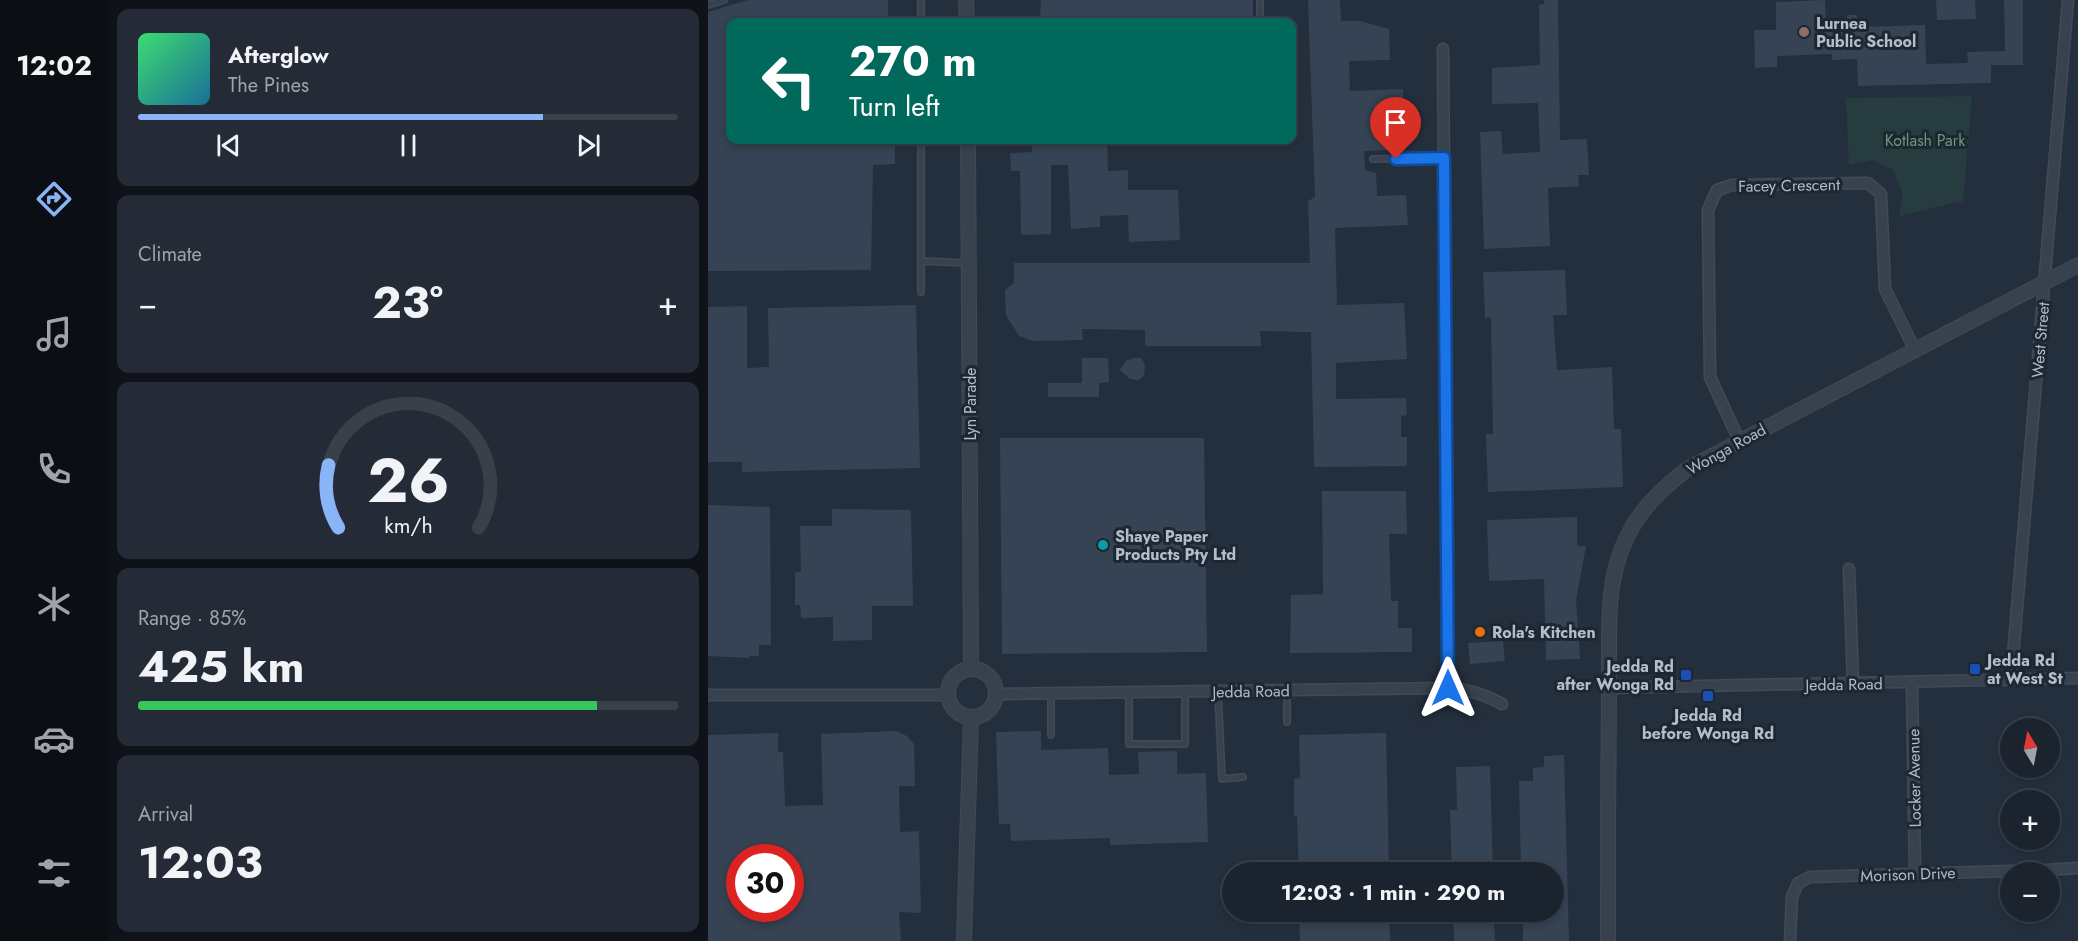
<!DOCTYPE html>
<html lang="en">
<head>
<meta charset="utf-8">
<style>
  :root { --surface:#1b232e; --page:#242b36; --text:#f1f3f6; --muted:#a0a4aa; --line:#39404a; --accent:#8ab4f8 }
  body { margin:0; font-family:Jost,sans-serif; background:var(--page); color:var(--text); height:100vh; display:flex; flex-direction:column; font-size:22px; white-space:nowrap }
  * { box-sizing:border-box; margin:0 }
  p { font-size:20px; color:var(--muted) }
  .icon { flex:none; width:33px; height:33px; fill:none; stroke:currentColor; stroke-width:2; stroke-linecap:round; stroke-linejoin:round }
  .map { position:relative; flex:1; overflow:hidden }
  .details { display:flex; flex-direction:column; gap:9px; padding:9px; background:#0f1319; width:600px }
  .details>* { flex:none }
  .banner { position:absolute; left:18px; top:18px; width:570px; height:126px; border-radius:12px; box-shadow:0 3px 9px #0003,0 0 0 2px var(--line); background:#00695c; color:#fff; overflow:hidden }
  .needle { width:39px; rotate:350deg }
  .tools { position:absolute; left:1292px; top:718px; display:grid; gap:12px }
  .tools a { display:grid; place-items:center; width:60px; height:60px; border-radius:50%; background:var(--surface); box-shadow:0 3px 9px #0003,0 0 0 2px var(--line); font-size:30px }
  .speed { position:absolute; left:18px; top:844px; display:flex; gap:12px; font-size:30px; font-weight:700; text-align:center }
  .speed>* { display:grid; place-content:center; width:78px; height:78px; border-radius:50%; background:var(--surface); box-shadow:0 3px 9px #0003,0 0 0 2px var(--line); line-height:1 }
  .speed .limit { border:9px solid #d22; background:#fff; color:#111 }
  .pin { position:absolute; display:grid; place-items:center; width:51px; height:51px; color:#fff; margin:-62px -26px; border-radius:50% 50% 50% 0; rotate:-45deg; box-shadow:0 0 6px #0007 }
  .pin .icon { rotate:45deg }
  .me { position:absolute; width:66px; margin:-33px; rotate:0deg; stroke-linejoin:round; filter:drop-shadow(0 0 4px #0008) }
  .turn { display:flex; align-items:center; gap:21px; height:126px; padding:0 24px; font-size:27px }
  .turn .icon { width:78px; height:78px; stroke-width:2.5 }
  .turn b { display:block; font-size:42px; line-height:51px }
  .big { font-size:45px; font-weight:700; line-height:1.1 }
  .details .tile { flex:1; display:flex; flex-direction:column; justify-content:center; gap:9px; min-width:0; padding:0 21px; border-radius:12px; background:var(--page) }
  .details .dial { align-items:center; gap:0 }
  .dial svg { height:156px; overflow:visible; fill:none; stroke:var(--line); stroke-width:7; stroke-linecap:round; text-anchor:middle }
  .dial text { fill:var(--text); stroke:none }
  .song { display:flex; align-items:center; gap:18px }
  .cover { width:72px; height:72px; border-radius:9px; background:linear-gradient(135deg,hsl(140 70% 55%),hsl(200 70% 35%)) }
  .played { height:6px; border-radius:3px; background:linear-gradient(90deg,var(--accent) 75%,var(--line) 75%) }
  .keys { display:flex; justify-content:space-around; direction:ltr }
  .heat { display:flex; justify-content:space-between; align-items:center; font-size:33px; direction:ltr }
  .charge { height:9px; border-radius:4px; background:linear-gradient(90deg,#34c759 85%,var(--line) 0) }
  .trip { position:absolute; left:514px; top:862px; width:342px; height:60px; border-radius:30px; background:var(--surface); box-shadow:0 3px 9px #0003,0 0 0 2px var(--line); font-weight:700; line-height:60px; text-align:center }
  main { display:flex; flex:1; min-height:0 }
  .tabs { display:flex; flex-direction:column; width:108px; justify-content:space-around; align-items:center; background:#0b0e12; color:var(--muted) }
  .tabs .icon { width:42px; height:42px }
  .tabs .selected { color:var(--accent) }
  .tabs b { font-size:27px; color:var(--text) }
  .map>svg:first-child { display:block }
  .green { fill:#263c3f }
  .building { fill:#364354; fill-rule:evenodd }
  .lines { fill:none; stroke-linecap:round; stroke-linejoin:round }
  .service-casing { stroke:#414a57; stroke-width:8 }
  .minor-casing { stroke:#414a57; stroke-width:13 }
  .tertiary-casing { stroke:#414a57; stroke-width:16 }
  .service { stroke:#38414e; stroke-width:5 }
  .minor { stroke:#38414e; stroke-width:10 }
  .tertiary { stroke:#38414e; stroke-width:14 }
  .route-casing { stroke:#114b97; stroke-width:15 }
  .route { stroke:#1a73e8; stroke-width:10 }
  .education-dot { fill:#8d6e63; stroke:#1d2633; stroke-width:2 }
  .culture-dot { fill:#0f9aa8; stroke:#1d2633; stroke-width:2 }
  .food-dot { fill:#e8710a; stroke:#1d2633; stroke-width:2 }
  .transit-dot { fill:#1a4fb4; stroke:#1d2633; stroke-width:2 }
  .labels { text-anchor:middle; stroke-width:6; stroke-linejoin:round; paint-order:stroke }
  .poi-label { font-size:16px; font-weight:bold; fill:#b4bcc9; stroke:#1d2633; text-anchor:start }
  .park-label { font-size:16px; fill:#6b9a76; stroke:#1d2633 }
  .street-label { font-size:16px; fill:#b4bcc9; stroke:#1d2633 }
</style>
</head>
<body>
<main>
<nav class="tabs">
<b>12:02</b>
<svg class="icon selected" aria-label="directions" viewBox="0 0 24 24"><path d="M12 3l9 9-9 9-9-9zM9 14v-3h6M13 9l2 2-2 2"/></svg>
<svg class="icon" aria-label="music" viewBox="0 0 24 24"><path d="M9 18V5l10-2v13"/><circle cx="6" cy="18" r="3"/><circle cx="16" cy="16" r="3"/></svg>
<svg class="icon" aria-label="phone" viewBox="0 0 24 24"><path d="M5 4h4l2 5-3 2q2 4 5 5l2-3 5 2v4C11 20 4 13 5 4z"/></svg>
<svg class="icon" aria-label="climate" viewBox="0 0 24 24"><path d="M12 3v18M4 7l16 10M4 17L20 7"/></svg>
<svg class="icon" aria-label="car" viewBox="0 0 24 24"><path d="M5 17H2v-5l4-1 3-4h7l3 4 3 1v5h-3M9 17h6M6 11h13"/><circle cx="7" cy="17" r="2"/><circle cx="17" cy="17" r="2"/></svg>
<svg class="icon" aria-label="filters" viewBox="0 0 24 24"><path d="M4 7h16M4 17h16"/><circle cx="9" cy="7" r="2"/><circle cx="15" cy="17" r="2"/></svg>
</nav>
<section class="details">
<div class="tile">
<div class="song"><i class="cover"></i><div><b>Afterglow</b><p>The Pines</p></div></div>
<div class="played"></div>
<div class="keys"><svg class="icon" aria-label="previous" viewBox="0 0 24 24"><path d="M18 5L8 12l10 7zM5 5v14"/></svg><svg class="icon" aria-label="pause" viewBox="0 0 24 24"><path d="M8 5v14M16 5v14"/></svg><svg class="icon" aria-label="next" viewBox="0 0 24 24"><path d="M6 5l10 7-10 7zM19 5v14"/></svg></div>
</div>
<div class="tile"><p>Climate</p>
<div class="heat"><a>−</a><b class="big">23°</b><a>+</a></div>
</div>
<div class="tile dial"><svg viewBox="0 0 100 80">
<path d="M14 69A42 42 0 1 1 86 69"/>
<path d="M14 69A42 42 0 0 1 9 37" stroke="#8ab4f8"/>
<text x="50" y="56" font-size="32" font-weight="700">26</text>
<text x="50" y="72" font-size="11">km/h</text>
</svg></div>
<div class="tile"><p>Range · 85%</p><b class="big">425 km</b><div class="charge"></div></div>
<div class="tile"><p>Arrival</p><b class="big">12:03</b></div>
</section>
<div class="map">
<svg width="1370" height="941" viewBox="0 0 1370 941">
  <rect width="100%" height="100%" fill="#242f3e"/>
  <path class="green" d="M1264,96L1255,201L1191,216L1195,194L1185,170L1165,160L1141,165L1138,98Z"/>
  <path class="building" d="M40,0H180V22H22V140H187V164L165,165L163,270L0,271V12Z
    M333,0H545V17H426V22H332Z
    M600,0H632L633,21H652L681,29L682,60L641,61L642,91L695,89L696,128L680,129L681,150L656,151L657,170L668,173L669,196L698,195L700,225L627,228L629,305L696,303L699,359L628,363V399L698,398L699,415L693,416V437H699V466L606,467L603,332L552,331L553,346H437V330L374,329L375,340L325,341L311,336L298,315L297,290L306,283V263H602L600,201L607,197Z
    M836,0H850L852,140L879,139L881,175H870L871,186L840,188L842,246L776,249L772,132L793,131L795,154L832,152L830,103L784,104V68L832,65L831,5L836,4Z
    M1117,0L1118,27L1139,26V15H1149L1150,27L1217,25L1218,64L1260,63L1259,52L1297,51L1296,0H1315V65H1283V83L1150,86L1149,59L1124,60V54L1069,56V67L1047,68L1046,30H1068V2Z
    M1228,0H1267L1268,19L1229,20Z
    M324,140H399L400,171L420,170V190H470L472,240L421,242L420,215L392,216V227L363,229L360,165H343V234L313,235L312,171H303L302,153L324,152Z
    M857,270L859,315H845L849,370L904,367L906,429H913L915,487L780,492L778,434H785L783,317L777,318L775,272Z
    M208,305L212,468L34,472V462H0V307L39,306V368L61,367L60,308Z
    M374,358H400L401,382L391,383V397H340V383H374Z
    M425,358H433L437,365L436,376L430,380L422,379L412,370L418,361Z
    M292,438H496L499,652L294,654Z
    M614,491H698L699,534H681L683,601H690V628H704V652L582,653L583,595L615,594Z
    M0,505L62,507L63,645H51V656H41V658L0,656Z
    M124,509L203,510L205,606H164V640L125,641V617L93,618L92,605H87V572H93L92,526H124Z
    M869,517V546H878L868,600L872,659L838,660L836,579L781,581L779,520Z
    M795,641L797,661L762,664L760,643Z
    M188,731L199,736L206,744L207,786H191L192,832L211,831L213,913L191,912L193,941H0V735L70,733V752H75L77,806L115,805L113,734ZM32,858H82V909H32Z
    M333,731V750L400,748L401,775L431,774L430,752L469,751V774L498,773L500,842L402,845V838L303,841L302,824H291L288,732Z
    M678,733L681,873H591L589,816H586V779L592,778L591,735Z
    M856,755L861,941H815V912H846V873H813L811,781H825V768L836,767V756Z
    M782,766L785,873H744L742,810H749L748,767Z
    M591,912H681L682,941H592Z
    M745,912H786L787,941H746Z"/>
  <g class="lines">
    <defs>
      <path id="service" d="M552,0V22
        M0,5L16,0
        M213,22V0
        M665,159L736,158
        M213,261L259,263
        M213,292V140
        M510,691L514,779L535,777
        M421,693V744H477V692
        M579,722V690
        M343,735V693"/>
      <path id="minor" d="M735,49L740,688
        M1031,440L1002,377L1000,210L1009,190L1024,185L1160,183L1173,194L1177,289L1207,350
        M1141,569L1145,683
        M1303,680L1360,0
        M1204,682L1207,874
        M901,688L1370,678
        M289,694L740,688C761,690 776,694 794,704
        M0,695H240
        M1082,941L1084,897L1090,883L1102,877L1338,870L1370,868"/>
      <path id="tertiary" d="M258,0L259,22
        M260,140L263,668
        M240 693a24 24 0 1 1 48 0a24 24 0 1 1-48 0Z
        M256,941L263,717
        M900,941C900,856 900,770 901,685C902,637 896,582 919,537C932,509 955,488 979,469L1370,265"/>
    </defs>
    <use href="#service" class="service-casing"/>
    <use href="#minor" class="minor-casing"/>
    <use href="#tertiary" class="tertiary-casing"/>
    <use href="#service" class="service"/>
    <use href="#minor" class="minor"/>
    <use href="#tertiary" class="tertiary"/>
  </g>
  <g class="lines">
    <defs>
      <path id="route" d="M688,159L736,158L740,688"/>
    </defs>
    <use href="#route" class="route-casing"/>
    <use href="#route" class="route"/>
  </g>
  <circle class="education-dot" cx="1096" cy="32" r="6"/>
  <circle class="culture-dot" cx="395" cy="545" r="6"/>
  <circle class="food-dot" cx="772" cy="632" r="6"/>
  <g class="transit-dot">
    <rect x="1261" y="663" width="12" height="12" rx="3"/>
    <rect x="972" y="669" width="12" height="12" rx="3"/>
    <rect x="994" y="690" width="12" height="12" rx="3"/>
  </g>
  <g class="labels">
    <g class="poi-label">
      <text x="1108" y="29">Lurnea<tspan x="1108" dy="18">Public School</tspan></text>
      <text x="407" y="542">Shaye Paper<tspan x="407" dy="18">Products Pty Ltd</tspan></text>
      <text x="784" y="638">Rola's Kitchen</text>
      <text x="1279" y="666">Jedda Rd<tspan x="1279" dy="18">at West St</tspan></text>
      <text x="966" y="672" text-anchor="end">Jedda Rd<tspan x="966" dy="18">after Wonga Rd</tspan></text>
      <text x="1000" y="721" text-anchor="middle">Jedda Rd<tspan x="1000" dy="18">before Wonga Rd</tspan></text>
    </g>
    <g class="park-label">
      <text x="1217" y="146">Kotlash Park</text>
    </g>
    <g class="street-label">
      <text transform="translate(1081 185) rotate(-1)" y="6">Facey Crescent</text>
      <text transform="translate(1332 340) rotate(-85)" y="6">West Street</text>
      <text transform="translate(262 404) rotate(-90)" y="6">Lyn Parade</text>
      <text transform="translate(1018 449) rotate(-29)" y="6">Wonga Road</text>
      <text transform="translate(1136 684) rotate(-1)" y="6">Jedda Road</text>
      <text transform="translate(543 691) rotate(-1)" y="6">Jedda Road</text>
      <text transform="translate(1206 778) rotate(-91)" y="6">Locker Avenue</text>
      <text transform="translate(1200 874) rotate(-2)" y="6">Morison Drive</text>
    </g>
  </g>
</svg>
<div class="tools">
<a><svg class="needle" viewBox="-14 -14 28 28"><path d="M0-13l5 13h-10z" fill="#e53935"/><path d="M0 13l5-13h-10z" fill="#a0a4aa"/></svg></a>
<a>+</a>
<a>−</a>
</div>
<div class="speed"><div class="limit">30</div></div>
<div class="pin" style="left:688px;top:159px;background:#d93025"><svg class="icon" aria-label="arrive" viewBox="0 0 24 24"><path d="M6 21V4h12l-3 4 3 4H6"/></svg></div>
<svg class="me" style="left:740px;top:688px" viewBox="-20 -20 40 40"><path d="M0-17L14 15 0 8-14 15z" fill="#1a73e8" stroke="#fff" stroke-width="4"/></svg>
<div class="trip">12:03 · 1 min · 290 m</div>
<div class="banner">
<div class="turn"><svg class="icon" aria-label="left" viewBox="0 0 24 24"><path d="M17 20v-9H6M10 6l-5 5 5 5"/></svg><div><b>270 m</b>Turn left</div></div>
</div>
</div>
</main>
</body>
</html>
